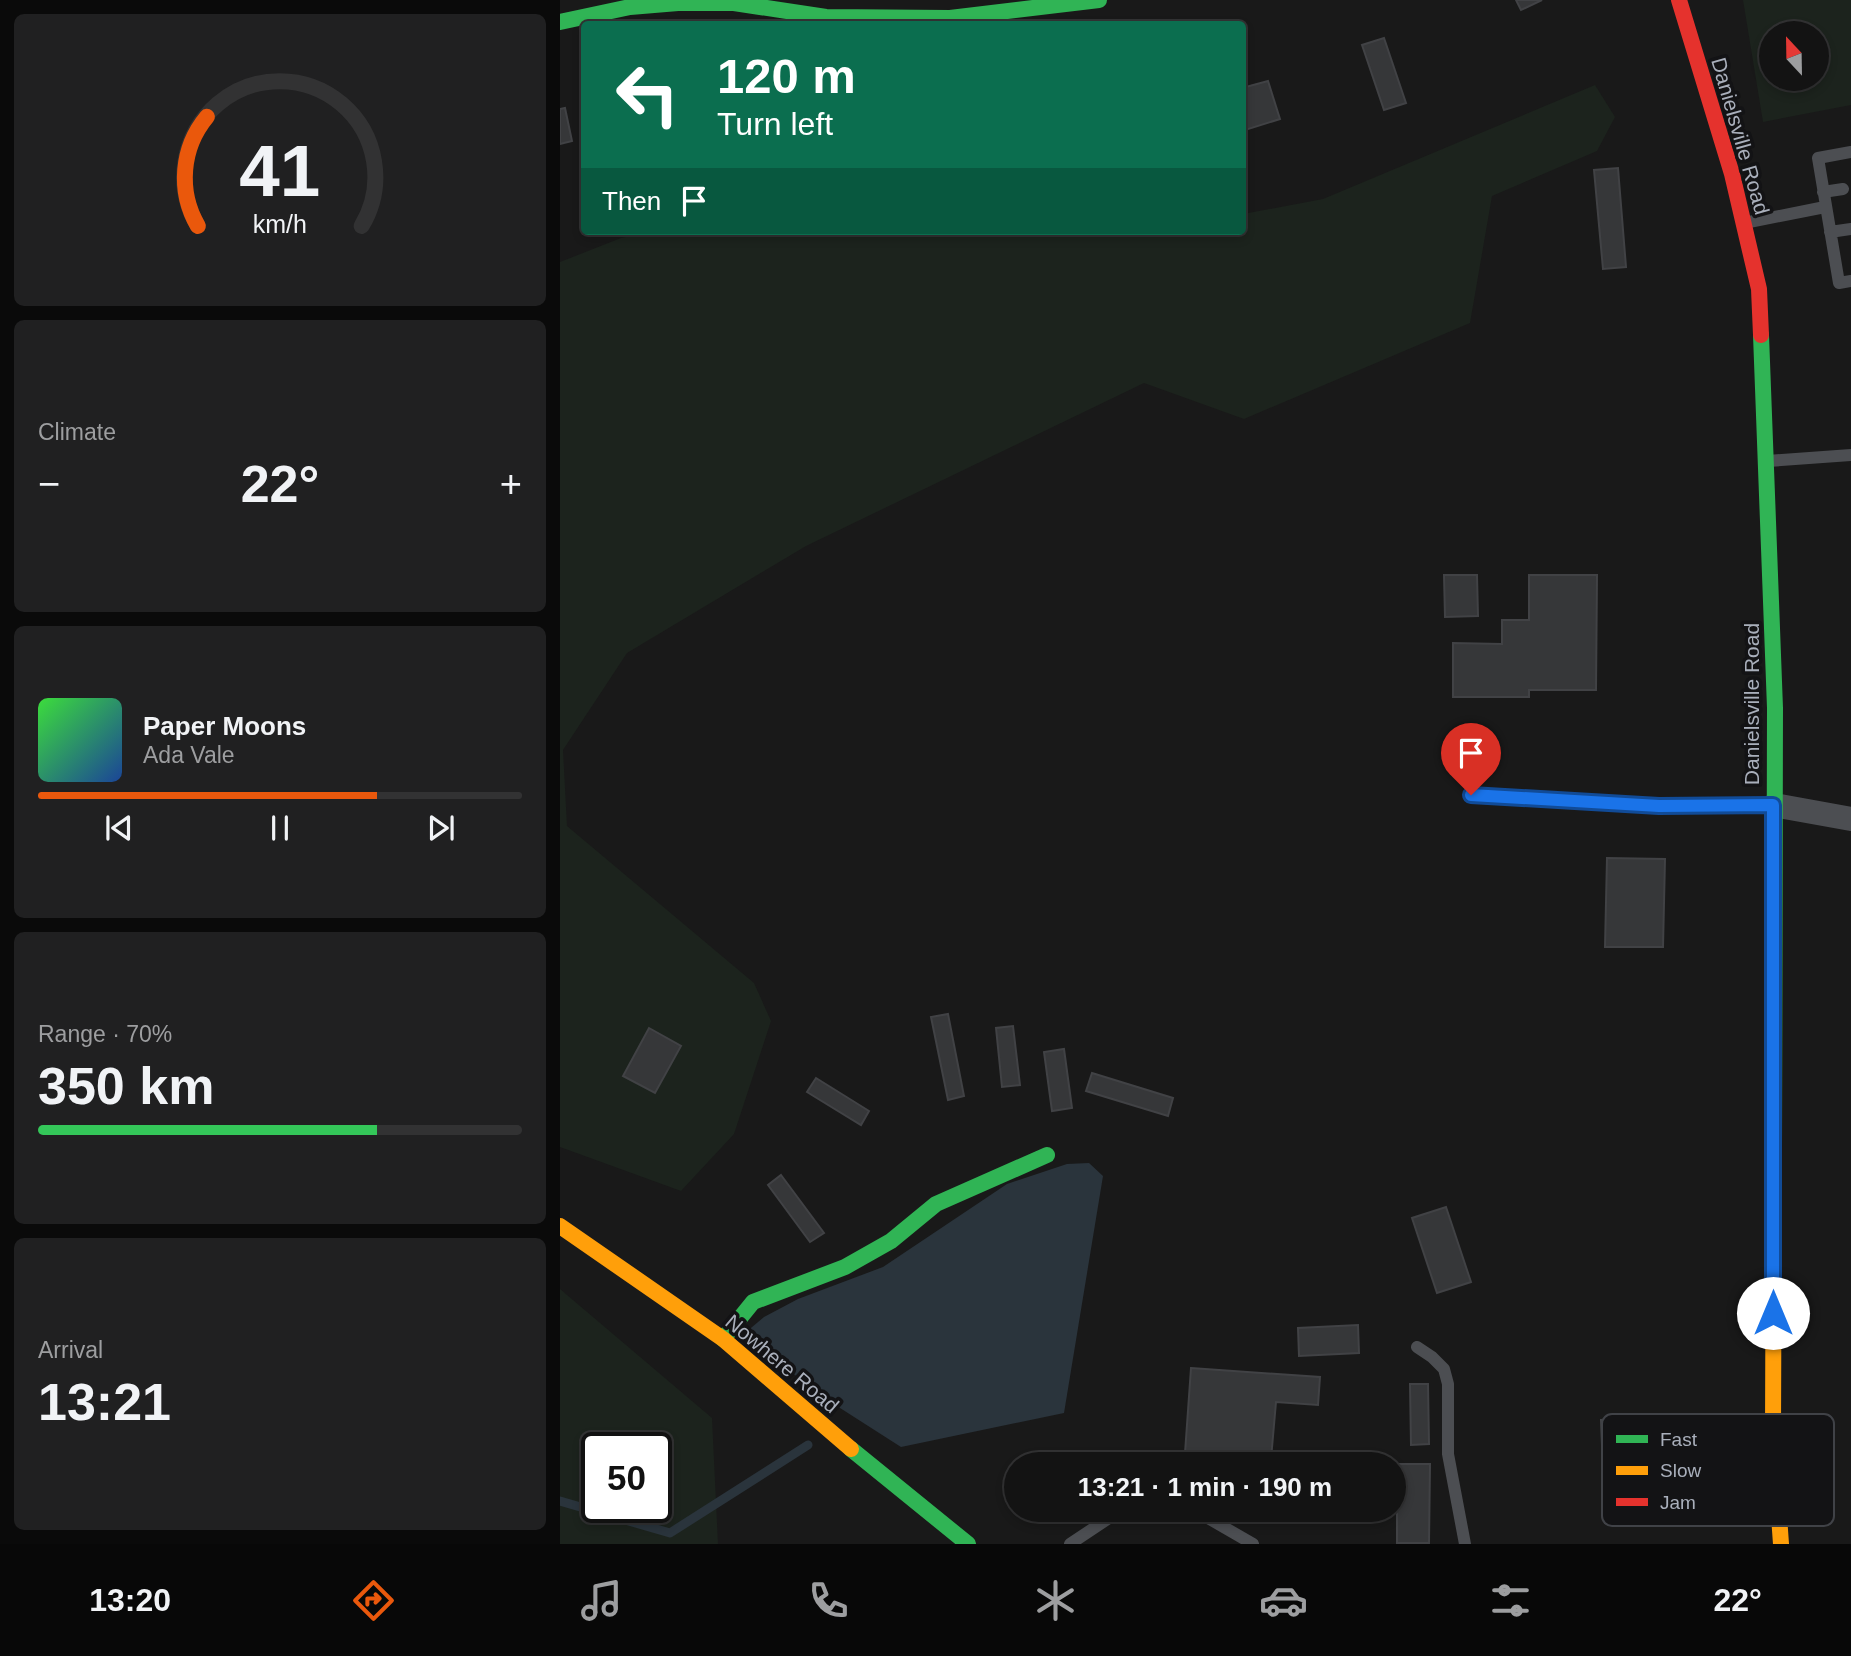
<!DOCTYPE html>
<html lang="en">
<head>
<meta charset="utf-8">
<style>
  :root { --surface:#131313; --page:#202021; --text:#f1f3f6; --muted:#9d9ea0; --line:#323233; --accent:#ea580c }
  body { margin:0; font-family:Arial,sans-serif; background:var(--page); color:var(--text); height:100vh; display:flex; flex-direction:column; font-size:26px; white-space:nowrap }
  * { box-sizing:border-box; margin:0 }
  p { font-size:23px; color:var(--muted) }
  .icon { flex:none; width:38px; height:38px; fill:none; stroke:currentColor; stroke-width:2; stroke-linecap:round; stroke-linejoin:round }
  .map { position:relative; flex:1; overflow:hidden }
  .details { display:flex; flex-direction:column; gap:14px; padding:14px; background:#0a0a0a; width:560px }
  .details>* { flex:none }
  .hud { position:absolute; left:21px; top:21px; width:665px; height:214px; border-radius:7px; box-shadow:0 4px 10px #0003,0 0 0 2px var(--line); background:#0b6e4f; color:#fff; overflow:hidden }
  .needle { width:46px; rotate:338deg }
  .fabs { position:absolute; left:1199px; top:21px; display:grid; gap:14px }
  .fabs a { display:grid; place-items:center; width:70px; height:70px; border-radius:50%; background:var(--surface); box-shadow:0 4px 10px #0003,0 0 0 2px var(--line); font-size:35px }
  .speed { position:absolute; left:21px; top:1432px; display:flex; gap:14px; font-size:35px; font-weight:700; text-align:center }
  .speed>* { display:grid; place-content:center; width:91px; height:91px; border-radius:50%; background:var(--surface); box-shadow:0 4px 10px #0003,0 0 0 2px var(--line); line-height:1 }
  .speed .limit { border:4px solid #111; border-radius:10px; background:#fff; color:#111 }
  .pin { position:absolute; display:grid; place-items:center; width:60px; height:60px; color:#fff; margin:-72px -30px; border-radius:50% 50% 50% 0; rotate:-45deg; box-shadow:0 0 7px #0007 }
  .pin .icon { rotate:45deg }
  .me { position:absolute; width:77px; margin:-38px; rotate:0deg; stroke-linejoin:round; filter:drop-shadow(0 0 5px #0008) }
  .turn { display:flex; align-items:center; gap:24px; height:147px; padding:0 21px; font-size:32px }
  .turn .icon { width:91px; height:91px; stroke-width:2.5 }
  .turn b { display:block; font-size:49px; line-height:60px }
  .then { display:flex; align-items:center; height:66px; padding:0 21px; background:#0003; gap:14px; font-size:26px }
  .big { font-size:52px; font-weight:600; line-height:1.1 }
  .details .card { flex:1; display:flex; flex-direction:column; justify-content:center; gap:10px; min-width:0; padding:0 24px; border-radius:10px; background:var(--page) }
  .details .dial { align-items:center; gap:0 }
  .dial svg { height:182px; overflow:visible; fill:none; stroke:var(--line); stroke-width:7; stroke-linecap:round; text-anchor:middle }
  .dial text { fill:var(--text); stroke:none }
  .song { display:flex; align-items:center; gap:21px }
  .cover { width:84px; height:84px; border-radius:10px; background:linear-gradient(135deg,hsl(120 70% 55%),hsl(220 70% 35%)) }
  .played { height:7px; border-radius:4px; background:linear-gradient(90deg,var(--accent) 70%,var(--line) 70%) }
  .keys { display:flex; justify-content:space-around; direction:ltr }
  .heat { display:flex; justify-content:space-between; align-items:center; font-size:38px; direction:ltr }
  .charge { height:10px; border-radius:5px; background:linear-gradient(90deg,#34c759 70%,var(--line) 0) }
  .trip { position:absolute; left:444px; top:1452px; width:402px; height:70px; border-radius:35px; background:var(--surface); box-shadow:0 4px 10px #0003,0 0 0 2px var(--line); font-weight:600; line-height:70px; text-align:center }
  .tabs { display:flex; height:112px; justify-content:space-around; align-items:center; background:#080808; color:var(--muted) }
  .tabs .icon { width:49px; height:49px }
  .tabs .active { color:var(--accent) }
  .tabs b { font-size:32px; color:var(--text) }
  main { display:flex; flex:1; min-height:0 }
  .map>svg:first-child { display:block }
  .green { fill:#1c231d; fill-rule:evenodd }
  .water { fill:#2a343c }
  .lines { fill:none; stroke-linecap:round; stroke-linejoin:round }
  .stream { stroke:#2a343c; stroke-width:9 }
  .building { fill:#363739; stroke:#414245; stroke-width:2 }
  .lane { stroke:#4c4e52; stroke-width:12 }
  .street { stroke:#4c4e52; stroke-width:24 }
  .fast { stroke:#30b455; stroke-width:16 }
  .slow { stroke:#ff9f0a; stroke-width:16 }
  .jam { stroke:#e5322d; stroke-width:16 }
  .route-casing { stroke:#114b97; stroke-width:18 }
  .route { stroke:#1a73e8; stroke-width:12 }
  .labels { text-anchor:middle; stroke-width:7; stroke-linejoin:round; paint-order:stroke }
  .street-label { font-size:21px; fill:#a9afbb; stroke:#131315 }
  .key { fill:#131315; stroke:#404247; stroke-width:2 }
  .key-label { font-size:19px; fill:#a9afbb }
</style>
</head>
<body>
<main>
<section class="details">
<div class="card dial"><svg viewBox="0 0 100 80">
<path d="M14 69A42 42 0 1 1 86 69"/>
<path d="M14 69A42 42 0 0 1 18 21" stroke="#ea580c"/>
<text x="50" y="56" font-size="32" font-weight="700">41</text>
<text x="50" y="72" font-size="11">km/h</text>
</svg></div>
<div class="card"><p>Climate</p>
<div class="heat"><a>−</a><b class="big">22°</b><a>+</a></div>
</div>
<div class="card">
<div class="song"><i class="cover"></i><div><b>Paper Moons</b><p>Ada Vale</p></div></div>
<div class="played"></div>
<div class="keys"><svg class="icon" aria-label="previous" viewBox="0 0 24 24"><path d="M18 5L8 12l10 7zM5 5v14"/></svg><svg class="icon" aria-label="pause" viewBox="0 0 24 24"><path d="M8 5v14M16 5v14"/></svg><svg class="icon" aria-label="next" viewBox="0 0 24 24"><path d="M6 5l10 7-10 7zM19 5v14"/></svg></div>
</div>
<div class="card"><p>Range · 70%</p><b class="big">350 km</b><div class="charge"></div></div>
<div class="card"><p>Arrival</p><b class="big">13:21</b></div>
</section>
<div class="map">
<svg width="1291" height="1544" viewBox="0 0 1291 1544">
  <rect width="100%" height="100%" fill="#191919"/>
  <path class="green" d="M1183,0H1291V105L1203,122ZM1256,33V79H1211V33Z
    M1035,85L1055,117L1037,151L932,196L910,323L684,419L584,383L246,546L67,653L3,750L7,826L194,983L211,1021L174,1134L121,1191L0,1147V262L61,238L96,231H682L683,214L763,199Z
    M0,1289L152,1418L158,1544H0ZM96,1447V1507H37V1447Z"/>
  <path class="water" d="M529,1163L543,1176L504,1413L341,1447L266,1399L187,1338L185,1333L204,1317L238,1299L323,1267L447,1184L507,1164Z"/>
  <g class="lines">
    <path class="stream" d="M0,1501L110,1533L248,1445"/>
  </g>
  <path class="building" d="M956,0H982L961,10Z
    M824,38L846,103L824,110L802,45Z
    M708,81L720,119L682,131V88Z
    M5,108L12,141L0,144V109Z
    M1058,168L1066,267L1043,269L1034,170Z
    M884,575H917L918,616L885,617Z
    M969,575H1037L1036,690H969V697H893V643L942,644V620H969Z
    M1047,858L1105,859L1103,947H1045Z
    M388,1014L404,1096L388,1100L371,1017Z
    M453,1026L460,1085L442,1087L436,1028Z
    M89,1028L121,1046L95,1093L63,1076Z
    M504,1049L512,1108L492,1111L484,1052Z
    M532,1073L613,1098L608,1116L526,1091Z
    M256,1078L309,1111L301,1125L247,1092Z
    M221,1175L264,1233L250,1242L208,1185Z
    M886,1207L911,1282L877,1293L852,1218Z
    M798,1325L799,1353L739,1356L738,1328Z
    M631,1368L760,1377L758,1405L716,1402L711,1459L625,1453Z
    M850,1384H868L869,1444L851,1445Z
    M1076,1418L1080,1522L1045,1523L1041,1420Z
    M837,1464H870L869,1543H837Z"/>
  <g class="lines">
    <path class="lane" d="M1291,152L1258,158L1279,283L1291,281
      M1263,192L1283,189
      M1184,223L1265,207
      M1270,232L1291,229
      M1208,461L1291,455
      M910,795L1099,806L1213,805
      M857,1347L872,1357L884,1369L888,1384V1454L905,1544
      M625,1510L648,1518L693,1544
      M510,1544L561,1510"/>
    <path class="street" d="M1214,805L1291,819"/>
    <path class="fast" d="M0,22L70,7L118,3H174L266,17L390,18L539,0
      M1201,335L1215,708L1214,1151
      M163,1339L193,1302L285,1267L331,1241L376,1204L487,1155
      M291,1449L408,1544"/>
    <path class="slow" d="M1214,1151L1213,1431L1221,1544
      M0,1226L163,1339L291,1449"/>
    <path class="jam" d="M1119,0L1172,174L1199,289L1201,335"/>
  </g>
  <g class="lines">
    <defs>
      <path id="route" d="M911,795L1099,806L1213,805V1313"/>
    </defs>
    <use href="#route" class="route-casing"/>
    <use href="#route" class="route"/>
  </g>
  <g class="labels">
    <g class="street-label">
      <text transform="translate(1180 136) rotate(74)" y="7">Danielsville Road</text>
      <text transform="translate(1192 704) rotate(-90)" y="7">Danielsville Road</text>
      <text transform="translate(222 1364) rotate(40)" y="7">Nowhere Road</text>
    </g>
  </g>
  <rect x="1042" y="1414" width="232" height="112" rx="10" class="key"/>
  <rect x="1056" y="1435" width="32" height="8" fill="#30b455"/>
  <rect x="1056" y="1466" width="32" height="9" fill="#ff9f0a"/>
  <rect x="1056" y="1498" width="32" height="8" fill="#e5322d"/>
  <g class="key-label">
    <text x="1100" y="1446">Fast</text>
    <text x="1100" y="1477">Slow</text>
    <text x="1100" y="1509">Jam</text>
  </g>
</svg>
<div class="fabs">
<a><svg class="needle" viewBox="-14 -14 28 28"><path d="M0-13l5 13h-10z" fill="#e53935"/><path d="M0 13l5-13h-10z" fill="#9d9ea0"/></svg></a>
</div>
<div class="speed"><div class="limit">50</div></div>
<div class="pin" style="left:911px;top:795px;background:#d93025"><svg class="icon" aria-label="arrive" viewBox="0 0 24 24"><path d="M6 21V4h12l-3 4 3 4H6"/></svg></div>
<svg class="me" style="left:1213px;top:1313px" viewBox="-20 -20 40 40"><circle r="19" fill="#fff"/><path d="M0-13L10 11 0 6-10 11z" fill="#1a73e8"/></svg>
<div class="trip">13:21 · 1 min · 190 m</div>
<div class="hud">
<div class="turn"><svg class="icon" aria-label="left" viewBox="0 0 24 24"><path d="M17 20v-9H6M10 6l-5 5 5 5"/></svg><div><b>120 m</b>Turn left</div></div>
<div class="then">Then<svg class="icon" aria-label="arrive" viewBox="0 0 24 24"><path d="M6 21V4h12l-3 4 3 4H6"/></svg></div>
</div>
</div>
</main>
<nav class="tabs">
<b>13:20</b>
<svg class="icon active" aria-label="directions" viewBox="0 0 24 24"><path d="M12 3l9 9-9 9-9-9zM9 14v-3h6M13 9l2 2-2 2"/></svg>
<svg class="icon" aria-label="music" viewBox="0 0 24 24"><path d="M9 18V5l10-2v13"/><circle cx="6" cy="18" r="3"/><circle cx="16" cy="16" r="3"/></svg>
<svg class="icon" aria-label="phone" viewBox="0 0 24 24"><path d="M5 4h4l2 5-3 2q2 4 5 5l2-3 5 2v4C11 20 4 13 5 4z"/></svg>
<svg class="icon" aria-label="climate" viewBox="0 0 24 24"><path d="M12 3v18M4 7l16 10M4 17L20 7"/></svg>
<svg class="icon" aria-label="car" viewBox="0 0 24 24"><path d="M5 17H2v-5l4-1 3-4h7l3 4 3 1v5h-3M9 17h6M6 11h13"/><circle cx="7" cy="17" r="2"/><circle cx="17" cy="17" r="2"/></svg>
<svg class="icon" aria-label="filters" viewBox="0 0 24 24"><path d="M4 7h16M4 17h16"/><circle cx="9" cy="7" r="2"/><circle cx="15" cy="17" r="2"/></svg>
<b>22°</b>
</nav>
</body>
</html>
